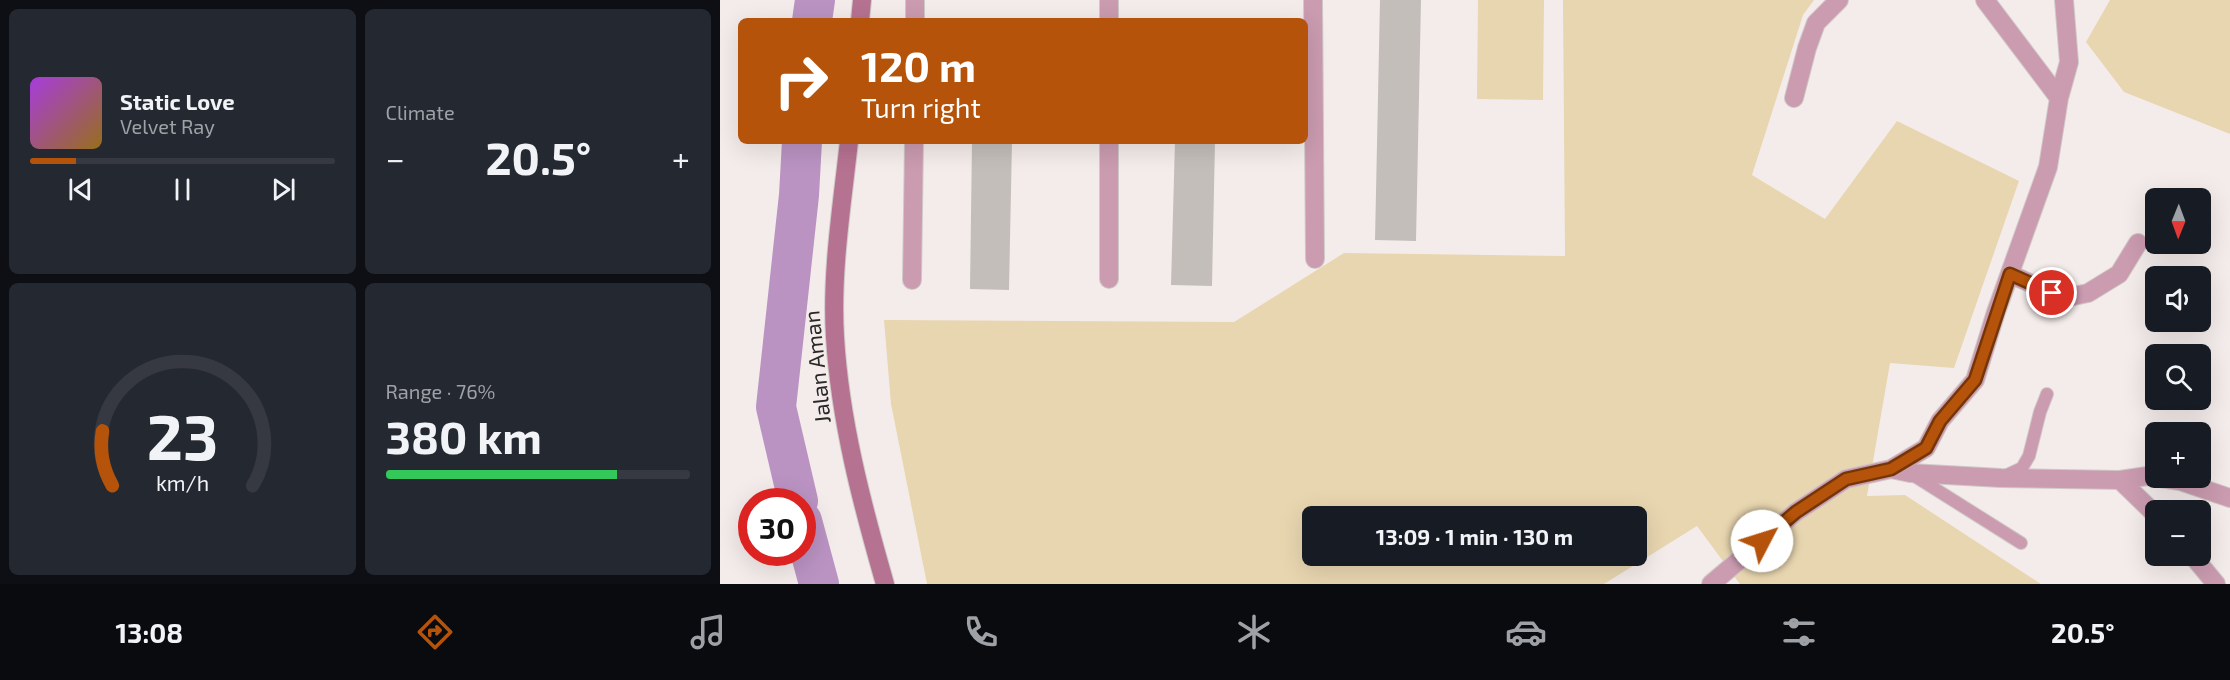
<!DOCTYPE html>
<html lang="en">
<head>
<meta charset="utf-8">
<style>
  :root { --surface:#171b24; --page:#242831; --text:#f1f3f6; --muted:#9ea1a6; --line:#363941; --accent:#b45309 }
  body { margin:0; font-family:"Exo 2",sans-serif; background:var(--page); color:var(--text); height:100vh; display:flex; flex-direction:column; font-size:22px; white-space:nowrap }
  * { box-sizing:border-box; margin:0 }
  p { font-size:20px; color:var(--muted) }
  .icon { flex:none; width:33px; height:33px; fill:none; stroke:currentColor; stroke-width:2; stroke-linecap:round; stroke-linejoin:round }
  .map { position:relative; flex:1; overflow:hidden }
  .drawer { display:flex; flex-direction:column; gap:9px; padding:9px; background:#0d0f14; width:720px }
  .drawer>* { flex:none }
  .banner { position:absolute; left:18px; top:18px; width:570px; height:126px; border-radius:9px; box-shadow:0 6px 24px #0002; background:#b45309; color:#fff; overflow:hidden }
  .needle { width:39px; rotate:181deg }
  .buttons { position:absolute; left:1425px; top:188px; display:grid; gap:12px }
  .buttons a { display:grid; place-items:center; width:66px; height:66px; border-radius:9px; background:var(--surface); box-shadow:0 6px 24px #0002; font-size:30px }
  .speed { position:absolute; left:18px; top:488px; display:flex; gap:12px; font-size:30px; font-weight:700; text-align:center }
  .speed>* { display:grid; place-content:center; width:78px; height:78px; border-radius:50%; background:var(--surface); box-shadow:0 6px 24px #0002; line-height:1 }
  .speed .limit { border:9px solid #d22; background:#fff; color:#111 }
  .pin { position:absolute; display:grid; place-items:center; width:51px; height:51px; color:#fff; margin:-26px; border:3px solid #fff; border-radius:50%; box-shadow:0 2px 6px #0007 }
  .me { position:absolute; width:66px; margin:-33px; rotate:50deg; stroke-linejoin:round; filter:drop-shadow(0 0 4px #0008) }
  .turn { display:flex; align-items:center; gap:21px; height:126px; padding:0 24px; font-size:27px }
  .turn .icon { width:78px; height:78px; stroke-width:2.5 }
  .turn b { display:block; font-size:42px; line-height:51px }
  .big { font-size:45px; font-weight:700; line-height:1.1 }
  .drawer .tile { flex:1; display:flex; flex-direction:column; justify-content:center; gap:9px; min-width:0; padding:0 21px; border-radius:9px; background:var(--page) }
  .drawer .dial { align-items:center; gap:0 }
  .dial svg { height:156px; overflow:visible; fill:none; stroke:var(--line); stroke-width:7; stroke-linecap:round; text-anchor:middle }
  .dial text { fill:var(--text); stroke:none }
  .song { display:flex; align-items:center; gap:18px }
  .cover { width:72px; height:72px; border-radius:9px; background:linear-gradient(135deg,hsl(280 70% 55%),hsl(40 70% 35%)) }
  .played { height:6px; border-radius:3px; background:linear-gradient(90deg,var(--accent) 15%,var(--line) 15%) }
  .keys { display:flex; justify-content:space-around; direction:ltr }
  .heat { display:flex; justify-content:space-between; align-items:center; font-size:33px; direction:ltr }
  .charge { height:9px; border-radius:4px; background:linear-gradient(90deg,#34c759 76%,var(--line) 0) }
  .drawer .tiles { flex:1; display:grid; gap:9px; grid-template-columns:repeat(2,1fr) }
  .trip { position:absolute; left:582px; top:506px; width:345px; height:60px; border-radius:9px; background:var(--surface); box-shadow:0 6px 24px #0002; font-weight:700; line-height:60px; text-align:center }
  .tabs { display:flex; height:96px; justify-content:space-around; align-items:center; background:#090b0e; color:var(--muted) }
  .tabs .icon { width:42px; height:42px }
  .tabs .current { color:var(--accent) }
  .tabs b { font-size:27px; color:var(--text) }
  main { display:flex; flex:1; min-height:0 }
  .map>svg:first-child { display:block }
  .green { fill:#e8d6b0; fill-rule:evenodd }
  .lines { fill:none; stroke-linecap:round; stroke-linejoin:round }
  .river { stroke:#ba93c2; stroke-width:40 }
  .building { fill:#c4beba }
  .lane-casing { stroke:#d0c9c8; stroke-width:14 }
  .street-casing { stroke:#d0c9c8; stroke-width:20 }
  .secondary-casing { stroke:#d0c9c8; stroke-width:20 }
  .lane { stroke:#cb9bb0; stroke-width:12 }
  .street { stroke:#cb9bb0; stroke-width:18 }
  .secondary { stroke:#b67291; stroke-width:18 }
  .route-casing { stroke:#753606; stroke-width:15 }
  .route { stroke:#b45309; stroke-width:10 }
  .labels { text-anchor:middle; stroke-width:4.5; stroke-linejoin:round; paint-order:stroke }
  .street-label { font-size:22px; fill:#2a2727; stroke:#f4eceb }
</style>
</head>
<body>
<main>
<section class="drawer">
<div class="tiles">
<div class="tile">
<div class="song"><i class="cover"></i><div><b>Static Love</b><p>Velvet Ray</p></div></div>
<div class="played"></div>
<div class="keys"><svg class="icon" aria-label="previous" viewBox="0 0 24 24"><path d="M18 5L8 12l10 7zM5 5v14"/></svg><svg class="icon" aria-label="pause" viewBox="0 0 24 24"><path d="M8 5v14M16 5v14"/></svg><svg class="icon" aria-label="next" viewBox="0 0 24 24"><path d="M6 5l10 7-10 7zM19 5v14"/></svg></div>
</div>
<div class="tile"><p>Climate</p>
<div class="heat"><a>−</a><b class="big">20.5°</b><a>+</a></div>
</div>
<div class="tile dial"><svg viewBox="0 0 100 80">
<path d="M14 69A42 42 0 1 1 86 69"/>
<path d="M14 69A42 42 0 0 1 9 41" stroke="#b45309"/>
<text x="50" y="56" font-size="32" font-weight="700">23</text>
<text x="50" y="72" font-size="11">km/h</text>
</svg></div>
<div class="tile"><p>Range · 76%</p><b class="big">380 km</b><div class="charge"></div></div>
</div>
</section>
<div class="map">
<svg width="1510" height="584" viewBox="0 0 1510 584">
  <rect width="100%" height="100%" fill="#f4eceb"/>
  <path class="green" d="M758,0H824L823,100L757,99Z
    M843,0H1094L1083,15L1032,175L1105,219L1177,121L1299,181L1234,368L1170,363L1147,496L1185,495L1321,584H1020L977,526L884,584H207L171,404L164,320L514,322L624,253L845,256ZM592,516H916V555H592Z
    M1390,0H1510V134L1404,92L1366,42Z"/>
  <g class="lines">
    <path class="river" d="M92,21L95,0
      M78,501L56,407L79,195L82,141
      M82,521L99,584"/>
  </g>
  <path class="building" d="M660,0H701L696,241L655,240Z
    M252,141H292L289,290L250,289Z
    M455,141H495L492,286L451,285Z"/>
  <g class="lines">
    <defs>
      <path id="lane" d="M1193,475L1301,543
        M1285,476L1302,468L1309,456L1320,412L1327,394"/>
      <path id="street" d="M389,0V21
        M593,0L595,259
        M1265,0L1339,98
        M195,21V0
        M1074,98L1087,48L1096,23L1119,0
        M389,141V279
        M1290,274L1332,293L1349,297L1368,293L1399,274L1418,243
        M192,280L194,141
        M1171,469L1206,448L1220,421L1255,380L1276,312L1328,167L1339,98L1349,62L1344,0
        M1400,480L1436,515
        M1472,555L1496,584
        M991,584L1076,512L1126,479L1171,469L1190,473L1281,478L1400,480L1427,476L1460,481L1510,498"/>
      <path id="secondary" d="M140,21L142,0
        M129,141C122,206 111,272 115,337C120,421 142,504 165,584"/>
    </defs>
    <use href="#lane" class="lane-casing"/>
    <use href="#street" class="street-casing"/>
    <use href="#secondary" class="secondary-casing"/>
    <use href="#lane" class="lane"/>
    <use href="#street" class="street"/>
    <use href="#secondary" class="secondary"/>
  </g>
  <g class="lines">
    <defs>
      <path id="route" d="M1042,541L1076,512L1126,479L1171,469L1206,448L1220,421L1255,380L1290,274L1332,293"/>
    </defs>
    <use href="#route" class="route-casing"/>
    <use href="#route" class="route"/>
  </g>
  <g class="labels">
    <g class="street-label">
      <text transform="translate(97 367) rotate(-96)" y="8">Jalan Aman</text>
    </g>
  </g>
</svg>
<div class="buttons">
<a><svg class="needle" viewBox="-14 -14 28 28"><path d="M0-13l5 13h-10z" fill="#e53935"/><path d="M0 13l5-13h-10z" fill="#9ea1a6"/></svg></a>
<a><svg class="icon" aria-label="sound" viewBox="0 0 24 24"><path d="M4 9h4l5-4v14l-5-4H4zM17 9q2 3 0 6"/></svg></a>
<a><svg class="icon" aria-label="search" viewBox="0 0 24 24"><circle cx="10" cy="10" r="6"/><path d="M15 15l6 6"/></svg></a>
<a>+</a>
<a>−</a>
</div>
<div class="speed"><div class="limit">30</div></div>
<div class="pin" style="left:1332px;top:293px;background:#d93025"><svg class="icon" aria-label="arrive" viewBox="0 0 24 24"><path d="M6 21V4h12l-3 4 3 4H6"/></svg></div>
<svg class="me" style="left:1042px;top:541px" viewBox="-20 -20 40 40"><circle r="19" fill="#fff"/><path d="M0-13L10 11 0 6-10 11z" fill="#b45309"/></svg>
<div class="trip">13:09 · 1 min · 130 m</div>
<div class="banner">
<div class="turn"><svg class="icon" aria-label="right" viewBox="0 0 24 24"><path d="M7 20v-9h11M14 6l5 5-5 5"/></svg><div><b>120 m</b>Turn right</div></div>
</div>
</div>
</main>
<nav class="tabs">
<b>13:08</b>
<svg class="icon current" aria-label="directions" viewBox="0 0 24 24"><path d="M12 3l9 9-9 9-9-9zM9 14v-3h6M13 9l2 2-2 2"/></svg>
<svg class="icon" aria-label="music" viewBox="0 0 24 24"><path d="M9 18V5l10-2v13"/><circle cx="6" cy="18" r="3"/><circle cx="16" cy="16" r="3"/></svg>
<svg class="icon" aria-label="phone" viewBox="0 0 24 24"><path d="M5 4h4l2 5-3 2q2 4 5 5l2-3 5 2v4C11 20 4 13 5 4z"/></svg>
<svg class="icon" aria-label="climate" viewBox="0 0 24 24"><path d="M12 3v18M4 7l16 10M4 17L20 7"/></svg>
<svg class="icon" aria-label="car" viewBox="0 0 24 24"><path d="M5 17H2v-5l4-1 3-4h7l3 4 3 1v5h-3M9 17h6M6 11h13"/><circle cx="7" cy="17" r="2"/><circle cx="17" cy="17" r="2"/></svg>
<svg class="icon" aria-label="filters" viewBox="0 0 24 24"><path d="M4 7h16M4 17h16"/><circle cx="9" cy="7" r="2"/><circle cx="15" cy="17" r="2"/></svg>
<b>20.5°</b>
</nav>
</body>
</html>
